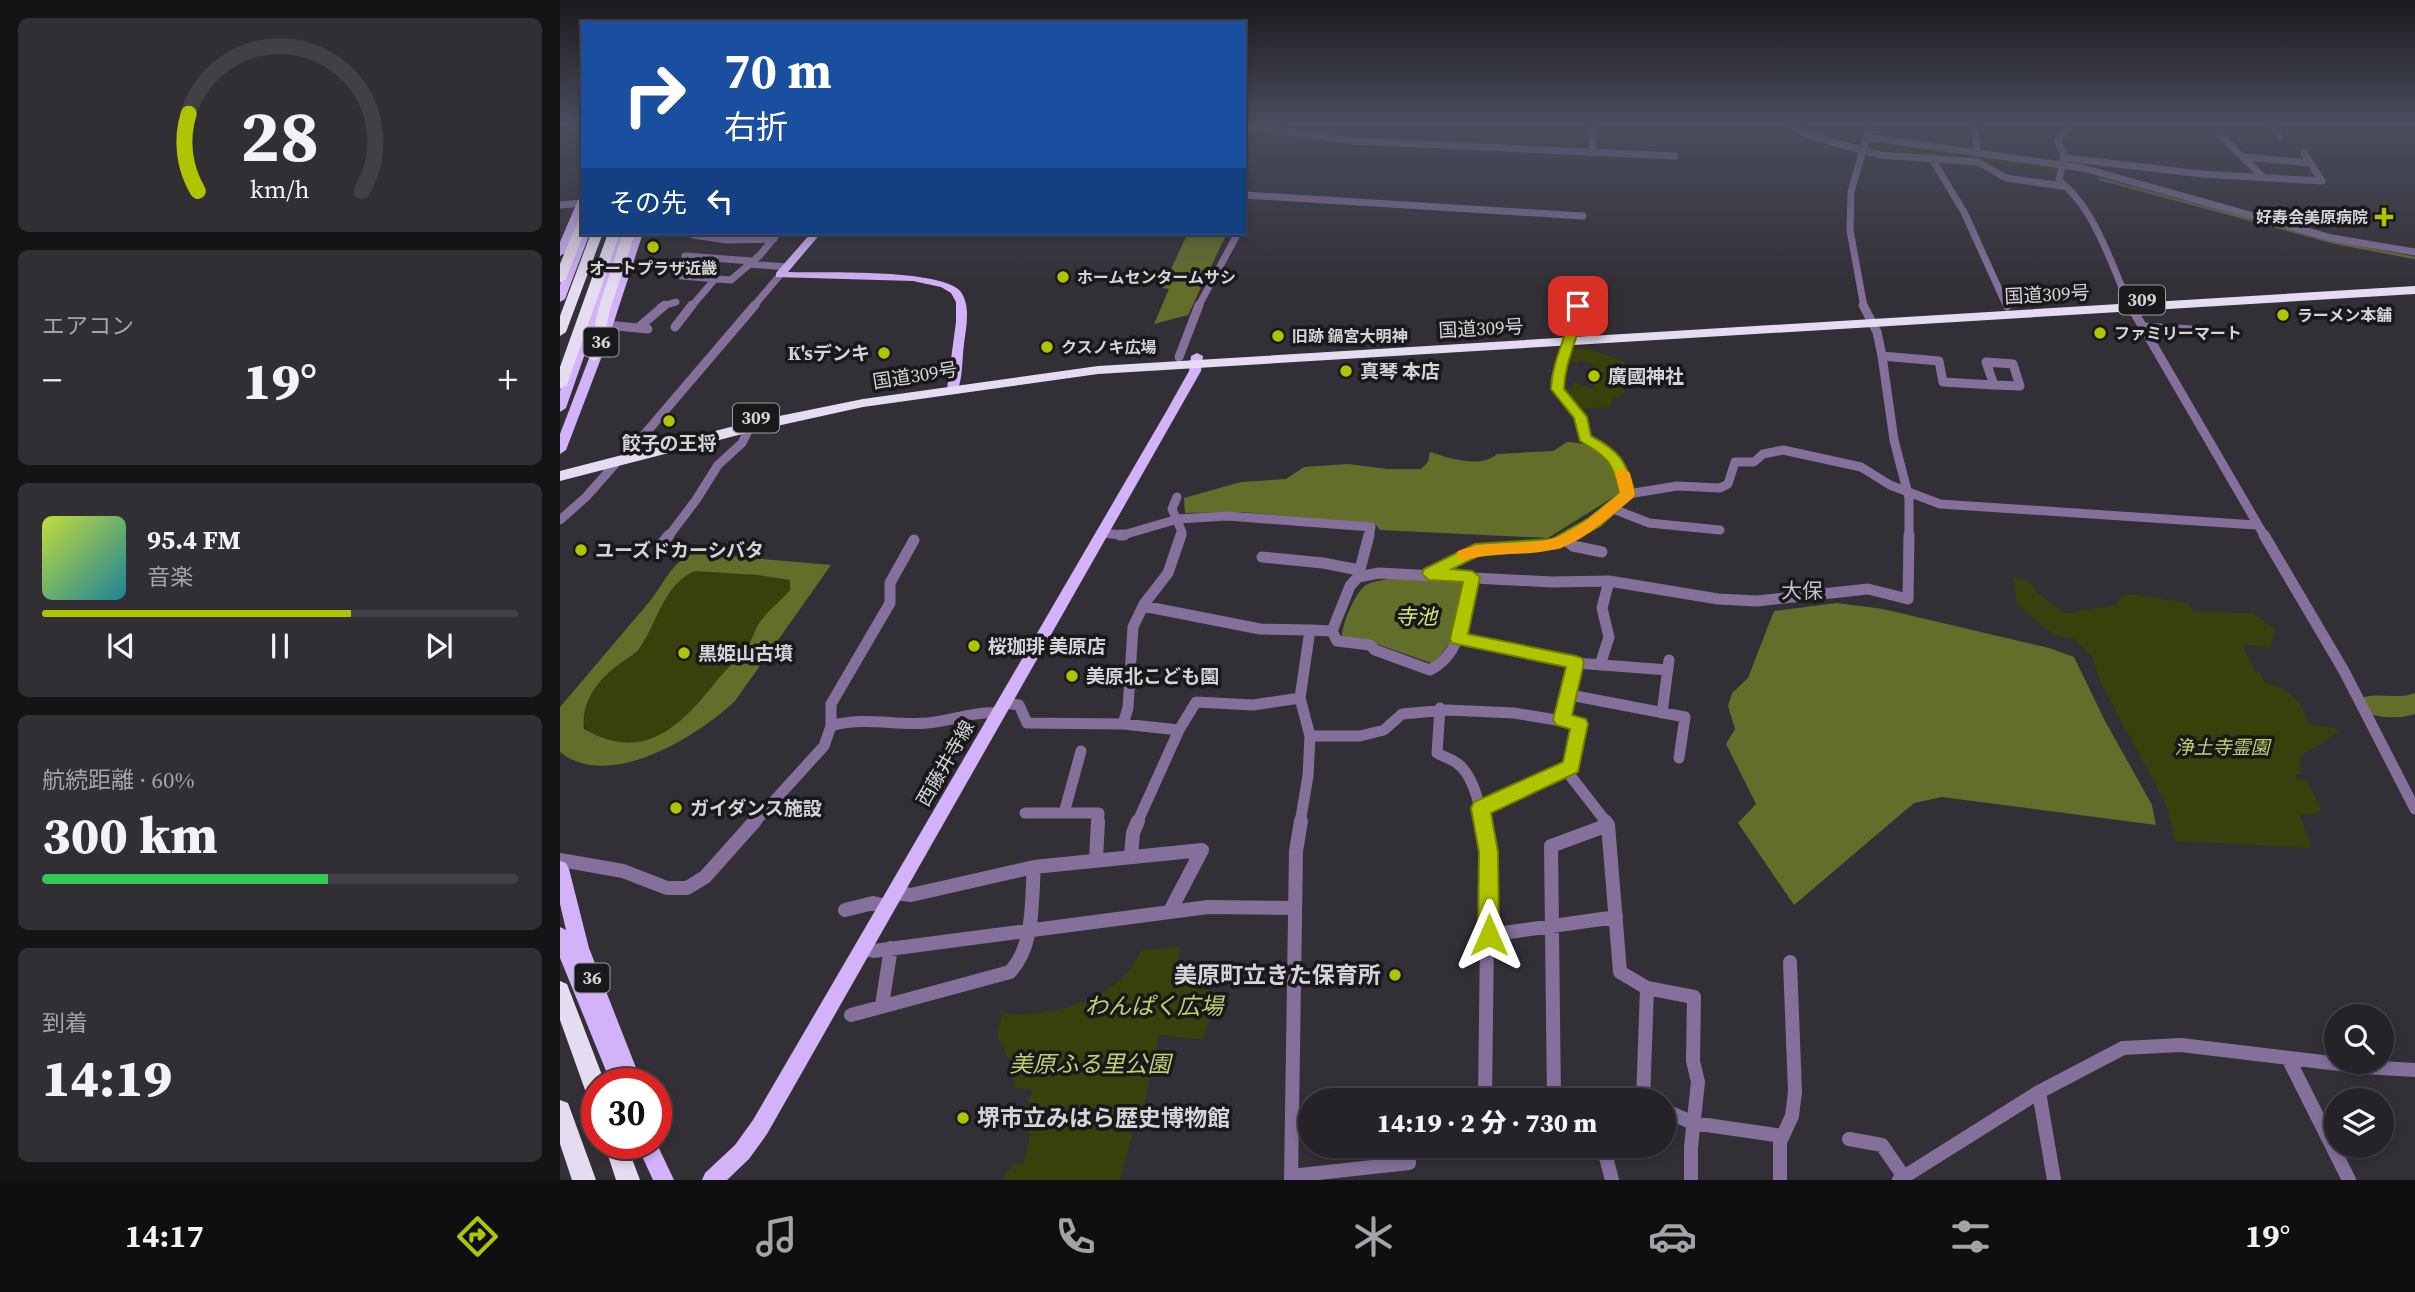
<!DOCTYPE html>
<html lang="ja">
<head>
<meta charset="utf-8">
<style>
  :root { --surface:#262328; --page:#322f34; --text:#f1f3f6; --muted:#a4a4a8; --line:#424045; --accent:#b0c501 }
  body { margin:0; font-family:"Source Serif 4","Noto Sans JP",serif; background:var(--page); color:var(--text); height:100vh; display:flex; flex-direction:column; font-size:26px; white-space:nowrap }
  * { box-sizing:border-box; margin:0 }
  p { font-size:23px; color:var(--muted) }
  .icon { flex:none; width:38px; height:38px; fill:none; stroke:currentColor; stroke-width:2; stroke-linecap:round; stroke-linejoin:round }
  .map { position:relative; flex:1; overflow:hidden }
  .side { display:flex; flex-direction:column; gap:18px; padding:18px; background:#151316; width:560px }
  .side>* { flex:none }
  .hud { position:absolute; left:21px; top:21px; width:665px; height:214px; border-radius:0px; box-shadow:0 4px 10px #0003,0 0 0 2px var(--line); background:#1a4fa0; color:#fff; overflow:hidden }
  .tools { position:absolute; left:1764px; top:1004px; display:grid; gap:14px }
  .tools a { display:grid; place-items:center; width:70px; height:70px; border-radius:50%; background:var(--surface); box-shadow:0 4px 10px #0003,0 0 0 2px var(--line); font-size:35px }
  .speed { position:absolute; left:21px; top:1068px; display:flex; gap:14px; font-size:35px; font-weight:700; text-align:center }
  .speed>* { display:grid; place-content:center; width:91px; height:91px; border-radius:50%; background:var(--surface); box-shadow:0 4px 10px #0003,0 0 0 2px var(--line); line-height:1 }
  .speed .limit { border:10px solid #d22; background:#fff; color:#111 }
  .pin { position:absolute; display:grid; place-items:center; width:60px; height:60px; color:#fff; margin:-30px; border-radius:14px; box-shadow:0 4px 10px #0006 }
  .me { position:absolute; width:77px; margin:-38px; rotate:0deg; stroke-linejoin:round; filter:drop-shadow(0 0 5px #0008) }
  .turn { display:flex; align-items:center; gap:24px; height:147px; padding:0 28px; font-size:32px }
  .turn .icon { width:91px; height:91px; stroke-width:2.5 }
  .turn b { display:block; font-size:49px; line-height:60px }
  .then { display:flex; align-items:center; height:66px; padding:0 28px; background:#0003; gap:14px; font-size:26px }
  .big { font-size:52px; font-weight:800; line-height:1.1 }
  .side .widget { flex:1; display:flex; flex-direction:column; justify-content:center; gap:10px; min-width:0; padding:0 24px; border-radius:10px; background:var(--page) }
  .side .dial { align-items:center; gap:0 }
  .dial svg { height:182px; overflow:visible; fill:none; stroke:var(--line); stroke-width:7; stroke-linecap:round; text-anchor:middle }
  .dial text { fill:var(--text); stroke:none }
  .song { display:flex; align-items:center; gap:21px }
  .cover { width:84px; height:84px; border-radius:10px; background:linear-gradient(135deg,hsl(70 70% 55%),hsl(190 70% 35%)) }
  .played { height:7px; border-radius:4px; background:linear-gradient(90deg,var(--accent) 65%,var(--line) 65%) }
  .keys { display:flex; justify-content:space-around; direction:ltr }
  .heat { display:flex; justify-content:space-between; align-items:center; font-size:38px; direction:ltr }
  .charge { height:10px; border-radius:5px; background:linear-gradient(90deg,#34c759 60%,var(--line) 0) }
  .trip { position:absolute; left:738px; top:1088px; width:378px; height:70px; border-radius:35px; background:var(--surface); box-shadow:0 4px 10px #0003,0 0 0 2px var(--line); font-weight:800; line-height:70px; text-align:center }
  .tab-bar { display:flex; height:112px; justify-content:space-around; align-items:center; background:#0f0e10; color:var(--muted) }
  .tab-bar .icon { width:49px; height:49px }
  .tab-bar .selected { color:var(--accent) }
  .tab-bar b { font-size:32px; color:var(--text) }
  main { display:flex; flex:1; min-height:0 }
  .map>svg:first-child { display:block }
  .green { fill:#38400b }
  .water { fill:#636e2a; fill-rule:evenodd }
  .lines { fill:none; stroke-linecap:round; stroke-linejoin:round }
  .stream { stroke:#636e2a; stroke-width:2.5 }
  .river { fill:#636e2a; fill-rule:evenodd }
  .minor-far3 { stroke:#84709b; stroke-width:7 }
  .minor-far2 { stroke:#84709b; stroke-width:9 }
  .minor-far1 { stroke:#84709b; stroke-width:11 }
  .minor { stroke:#84709b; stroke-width:14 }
  .major { fill:#d3b2f9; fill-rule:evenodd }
  .highway { fill:#e5dcf1; fill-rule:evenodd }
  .route { fill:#b0c501; stroke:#728001; stroke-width:2 }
  .slow { fill:#f59e0b }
  .poi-dot { fill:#b0c501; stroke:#19181b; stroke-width:2.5 }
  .labels { text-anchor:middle; stroke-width:7; stroke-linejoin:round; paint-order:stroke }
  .far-poi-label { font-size:16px; font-weight:bold; fill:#d5d3d8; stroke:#19181b; text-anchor:start }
  .shield { fill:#19181b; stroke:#9d9b9f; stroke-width:2 }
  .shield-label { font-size:18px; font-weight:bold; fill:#d5d3d8 }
  .street-label { font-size:19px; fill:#d5d3d8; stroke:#19181b }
  .poi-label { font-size:19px; font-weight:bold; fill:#d5d3d8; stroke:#19181b; text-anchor:start }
  .park-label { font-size:19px; font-style:italic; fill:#c0d171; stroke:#19181b }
  .neighbourhood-label { font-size:21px; fill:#c2bfc7; stroke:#19181b }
  .water-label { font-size:21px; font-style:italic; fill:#d4e585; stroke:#19181b }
  .near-poi-label { font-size:23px; font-weight:bold; fill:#d5d3d8; stroke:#19181b; text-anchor:end }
  .near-park-label { font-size:23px; font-style:italic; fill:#c0d171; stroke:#19181b }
</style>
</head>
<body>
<main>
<section class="side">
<div class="widget dial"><svg viewBox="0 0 100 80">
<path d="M14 69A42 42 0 1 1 86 69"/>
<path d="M14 69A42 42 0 0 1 10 35" stroke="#b0c501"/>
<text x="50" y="56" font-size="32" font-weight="700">28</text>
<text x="50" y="72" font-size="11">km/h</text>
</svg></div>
<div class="widget"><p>エアコン</p>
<div class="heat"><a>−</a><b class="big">19°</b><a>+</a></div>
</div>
<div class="widget">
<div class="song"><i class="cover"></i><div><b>95.4 FM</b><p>音楽</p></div></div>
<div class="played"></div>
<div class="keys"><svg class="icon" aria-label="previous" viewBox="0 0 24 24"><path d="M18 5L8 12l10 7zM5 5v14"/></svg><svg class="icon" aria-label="pause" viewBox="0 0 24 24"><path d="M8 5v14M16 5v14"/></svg><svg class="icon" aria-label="next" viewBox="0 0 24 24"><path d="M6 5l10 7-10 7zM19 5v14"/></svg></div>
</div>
<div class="widget"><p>航続距離 · 60%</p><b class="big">300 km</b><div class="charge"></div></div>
<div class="widget"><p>到着</p><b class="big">14:19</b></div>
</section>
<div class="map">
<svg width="1855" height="1180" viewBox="0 0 1855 1180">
  <rect width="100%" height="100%" fill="#322f36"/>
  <path class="green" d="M1340,143L1497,168L1500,170L1499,173L1420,161L1309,149L1311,144L1335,148Z
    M1020,348L1036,351L1065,362L1069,381L1064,385V392L1060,396L1053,397L1050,407L1019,409L1004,391L1003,382L1005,388L1012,389L1014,382L1034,389V385L1045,376L1042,372L1031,368L1033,364L1021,360L1018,364L1008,360L1011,350Z
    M144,566L179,570L187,576L209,572L240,579C204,633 138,740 69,748C59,749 44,742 33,740L19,717L35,684L90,623L121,575Z
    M1453,576L1469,582L1481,596L1505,613L1556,605L1563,595C1575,592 1610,602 1627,602L1633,611L1693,613L1715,629L1711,648L1682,644L1694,670L1699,672L1706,684C1731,687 1742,702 1749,725L1777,728L1779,732L1742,755L1739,764L1742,774H1735L1737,779L1746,780L1761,807L1759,813L1740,815L1752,848L1615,841L1607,807L1541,683L1532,657L1514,639L1495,636L1457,604Z
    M619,946L616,984L657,992L643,1040L599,1035L586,1098L577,1116L560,1180H441L454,1163L463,1164L469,1141V1097L473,1090L455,1088L451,1062L437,1037L442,1013C484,1021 566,997 580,951Z"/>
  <path class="water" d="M493,233H667L628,315L594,324L609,289L602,288L626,237Z
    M1007,442C1043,444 1053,458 1060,493L988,538L820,530L816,525L683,512L625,513L624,498L681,482L726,479L744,467L788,464L827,469H861L868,462L870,452C889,458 920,469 937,454L993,451Z
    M135,553L271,565L175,701C138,736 49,792 0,752V707L90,601C104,584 112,560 135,553ZM135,571L198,575L230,580V590C221,601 208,610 200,622C195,629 193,638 188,646C178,659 165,670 155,683C119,728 83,763 24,729C21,703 37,680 58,665C64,660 74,655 79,649C97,624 104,583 135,571Z
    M832,578L907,581L893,638L874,664L811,642L782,640C780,628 795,592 806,585C813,581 824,580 832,578Z
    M1277,603L1323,609L1489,648L1514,657L1545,721L1592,805L1596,825L1382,797L1354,803L1234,905L1178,823L1196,804L1166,744L1175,729L1168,706L1172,693L1188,678L1214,611Z"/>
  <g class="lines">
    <path class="stream" d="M1540,179L1776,243L1855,258"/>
    <path class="river" d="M1855,693V714C1839,720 1817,717 1801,712L1798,705L1801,698C1819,692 1837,700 1855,693Z"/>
    <path class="minor-far3" d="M1222,122L1250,136L1320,155L1418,162L1446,178L1503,186
      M1414,122L1418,154
      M1512,122L1498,141L1504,156L1499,181C1534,206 1553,268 1570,307
      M1615,122H1654
      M1709,122L1720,136
      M684,126L795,141L1115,156
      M1661,136L1703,177
      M1306,137L1523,168L1772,238L1855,252
      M1032,153L1034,122
      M1685,157L1750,163
      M1505,158L1642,174L1762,181L1744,153
      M1372,159L1404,212L1447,307
      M684,195L1023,216
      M0,205L23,203
      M133,235L167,240L214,239
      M125,256L192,261
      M189,264L227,267
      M121,276L171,280L200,255L218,233
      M100,307L116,302
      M131,307L155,279
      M193,307L220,275
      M638,307L678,233
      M1017,307L1018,300
      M1304,307L1290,230L1291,192L1311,122"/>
    <path class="minor-far2" d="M1303,305L1317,332L1322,356L1334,440L1349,498V537
      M1570,305L1705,537
      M47,325L88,329
      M115,327L132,305
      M1582,327L1649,331
      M78,328L105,305
      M1322,356L1379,361L1383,382L1434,385
      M619,357L639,305
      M1426,362L1453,364L1460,386L1434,385Z
      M72,449L195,305
      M1068,494L1117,486L1160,488L1168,484L1175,462H1194L1203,454L1223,450L1301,467L1330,485L1380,504L1696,525
      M617,497L612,509L622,532L620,537
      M1051,508L1089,523L1160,530
      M0,520L26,497L56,463
      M542,533L563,535L618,519L668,516L811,527L809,537
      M108,537L136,500L158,465L182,443L190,427
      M1009,537L1035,522L1068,494C1061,468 1051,449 1025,438L1020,417L997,389C999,359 1014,335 1017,305"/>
    <path class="minor-far1" d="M560,535H564
      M1704,535L1784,671L1855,809
      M1004,539L1013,546L1042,552
      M101,545L109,535
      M702,557L763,563L799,570
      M869,574L915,550L995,544L1012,535
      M798,577L809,535
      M912,577C904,610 904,653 870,670L815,650L810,645L777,641L772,631L790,586L798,577L819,573L992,582L1049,581L1158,599L1197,601L1308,589L1348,599L1349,535
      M583,606L700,629L750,630
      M898,639L1016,663L1108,670
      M1040,665L1049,637L1042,608L1049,581
      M1010,695L1125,717L1119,758
      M444,703L459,705L467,723L563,724L619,730L636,702L693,705L740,698
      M880,708L877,753C884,757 892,759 898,764C913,775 920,806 923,823
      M1102,713L1109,660
      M1002,720L1016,663
      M563,724L568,708L573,627L584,604L608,573L621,535
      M271,726C303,716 335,726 368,723C392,721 414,711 438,713
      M750,736H800L824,730L842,714L887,710L954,713L1020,724L1011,766L920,809
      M1005,769L1047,823
      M465,813H539L538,823
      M504,813L521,751
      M194,823L264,746L271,726V704L330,603V583L354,540
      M577,823L619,730
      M740,823L748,776L750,736L740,698L750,630L772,631"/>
    <path class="minor" d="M923,821L928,852L925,1101
      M1045,821L1048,825L1060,972L1087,988
      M571,855L573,833L578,821
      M536,859L538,821
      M0,860L63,871L107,888H127L145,877L195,821
      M335,893L351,895L474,867L642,850L610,911
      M285,910L313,903L327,906
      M929,935L1056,917
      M302,948L314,951L648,907L734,908
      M322,1005L331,948
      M291,1015L450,972C475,945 471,902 474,867
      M1728,1058L1789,1180
      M1479,1092L1494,1180
      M994,1101L991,846L1048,825
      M1083,1101L1087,988L1134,997L1133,1061L1138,1082L1131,1147V1180
      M1104,1110L1133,1123L1223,1136
      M1289,1139L1322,1145L1344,1177
      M1043,1146L1052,1180
      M731,1176L849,1163V1146
      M731,1180L736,851L741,821
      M1220,1180V1142L1232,1116L1235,1092L1230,962
      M1339,1180L1479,1092L1563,1048L1621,1045L1804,1067L1855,1070"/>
    <path class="major" d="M23,197V212L5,253L0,256V242L18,200Z
      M23,231V233H30L5,299L0,302V285Z
      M57,233H67L6,408L0,412V391Z
      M73,233H83L48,340L6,450L0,454V434L36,340Z
      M251,233H261L228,272C260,273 384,268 401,292C411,307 406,327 404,344C402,359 403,378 397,392H389L387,389L396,322V302L391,293L381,287L353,281L216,277V273Z
      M637,353L643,356L641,371L207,1134L189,1159L167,1180H142L145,1173L175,1145L193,1120L606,412L629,371L631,356Z
      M0,861L6,863L9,869L29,948L82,1083H51L0,958V927L6,930L0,904Z
      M96,1142L114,1180H93L76,1143Z"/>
    <path class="highway" d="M23,218L24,233L6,279L0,283V264L18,221Z
      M31,233H43L6,332L0,336V316Z
      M48,233H60L7,385L0,389V367Z
      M63,233H75L50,310L40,357L34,361L28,357L38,310Z
      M1855,286V294L538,374L303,407L190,432L0,481V471L190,422L303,399L538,366Z
      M0,981L7,984L45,1083H37V1104L29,1101L0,1020Z
      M0,1100L8,1103L36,1180H12L0,1144Z
      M44,1143H66L80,1180H56Z"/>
  </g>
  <linearGradient id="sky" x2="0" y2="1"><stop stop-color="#1c1a1e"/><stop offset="0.43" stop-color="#494d5d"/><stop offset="1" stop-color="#494d5d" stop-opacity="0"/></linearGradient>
  <rect width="1855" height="287" fill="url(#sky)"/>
  <path class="route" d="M1018,302L1024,306C1020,335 1005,359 1004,389L1027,417L1031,436C1060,451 1067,462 1075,494L1040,526L1000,548L918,556L892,569L912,571L920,577L908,634L1016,656L1022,658L1024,663L1012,715L1026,719L1028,724L1018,772L931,813L938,852L939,935L936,942L929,945L921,942L918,935L919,852L911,808L914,802L1003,762L1010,729L996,725L993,720L1006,667L892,643L890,639L903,582L869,580L862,574L864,569L915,544L992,539L1029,518L1060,493C1053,462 1047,456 1020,441L1014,418L991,389C992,359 1008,336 1012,306Z"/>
  <path class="slow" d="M1063,468L1070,473L1075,494L1073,498C1052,515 1022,543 996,549C965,557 933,551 903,561L896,555L898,551C928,539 961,547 991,539C1016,532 1040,509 1060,493L1055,473Z"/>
  <g class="poi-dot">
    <path d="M1820.5 206.5h7v7h7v7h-7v7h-7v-7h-7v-7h7z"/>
    <circle cx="93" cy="247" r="7"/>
    <circle cx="503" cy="277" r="7"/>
    <circle cx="1723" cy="315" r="7"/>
    <circle cx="1540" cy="333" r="7"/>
    <circle cx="718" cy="336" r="7"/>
    <circle cx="487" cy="347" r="7"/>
    <circle cx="324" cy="353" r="7"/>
    <circle cx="786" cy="371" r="7"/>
    <circle cx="1034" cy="376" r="7"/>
    <circle cx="109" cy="421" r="7"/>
    <circle cx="21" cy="550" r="7"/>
    <circle cx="414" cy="646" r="7"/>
    <circle cx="124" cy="653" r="7"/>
    <circle cx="512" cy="676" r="7"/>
    <circle cx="116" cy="808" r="7"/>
    <circle cx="835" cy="975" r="7"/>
    <circle cx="403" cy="1118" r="7"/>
  </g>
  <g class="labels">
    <g class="far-poi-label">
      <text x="1808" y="223" text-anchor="end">好寿会美原病院</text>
      <text x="93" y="274" text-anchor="middle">オートプラザ近畿</text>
      <text x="517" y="283">ホームセンタームサシ</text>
      <text x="1737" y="321">ラーメン本舗</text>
      <text x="1554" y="339">ファミリーマート</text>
      <text x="732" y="342">旧跡 鍋宮大明神</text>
      <text x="501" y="353">クスノキ広場</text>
    </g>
    <g class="shield">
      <rect x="1559" y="285.5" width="46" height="29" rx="5"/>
      <rect x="23.5" y="327.5" width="35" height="29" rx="5"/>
      <rect x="173" y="403.5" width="46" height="29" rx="5"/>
      <rect x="14.5" y="963.5" width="35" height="29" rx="5"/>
    </g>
    <g class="shield-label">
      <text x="1582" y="306">309</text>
      <text x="41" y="348">36</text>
      <text x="196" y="424">309</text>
      <text x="32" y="984">36</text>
    </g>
    <g class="street-label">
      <text transform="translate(1487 294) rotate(-3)" y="7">国道309号</text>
      <text transform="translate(921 328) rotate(-3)" y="7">国道309号</text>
      <text transform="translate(355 375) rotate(-9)" y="7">国道309号</text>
      <text transform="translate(385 763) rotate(-60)" y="7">西藤井寺線</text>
    </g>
    <g class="poi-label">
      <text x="310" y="360" text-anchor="end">K'sデンキ</text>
      <text x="800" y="378">真琴 本店</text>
      <text x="1048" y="383">廣國神社</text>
      <text x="109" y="450" text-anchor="middle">餃子の王将</text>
      <text x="35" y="557">ユーズドカーシバタ</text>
      <text x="428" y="653">桜珈琲 美原店</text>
      <text x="138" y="660">黒姫山古墳</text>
      <text x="526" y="683">美原北こども園</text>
      <text x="130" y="815">ガイダンス施設</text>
    </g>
    <g class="park-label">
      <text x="1662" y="754">浄土寺霊園</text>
    </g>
    <g class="neighbourhood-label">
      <text x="1242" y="598">大保</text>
    </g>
    <g class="water-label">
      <text x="856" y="624">寺池</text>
    </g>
    <g class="near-poi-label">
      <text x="821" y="983">美原町立きた保育所</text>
      <text x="417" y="1126" text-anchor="start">堺市立みはら歴史博物館</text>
    </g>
    <g class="near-park-label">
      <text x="594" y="1014">わんぱく広場</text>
      <text x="530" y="1072">美原ふる里公園</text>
    </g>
  </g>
</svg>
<div class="tools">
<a><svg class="icon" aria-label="search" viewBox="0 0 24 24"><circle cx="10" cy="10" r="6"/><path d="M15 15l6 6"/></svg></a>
<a><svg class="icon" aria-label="layers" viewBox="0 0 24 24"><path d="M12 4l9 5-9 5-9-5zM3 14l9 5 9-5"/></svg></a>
</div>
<div class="speed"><div class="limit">30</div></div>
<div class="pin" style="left:1018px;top:306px;background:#d93025"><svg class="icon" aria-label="arrive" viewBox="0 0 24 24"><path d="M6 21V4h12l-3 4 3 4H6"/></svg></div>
<svg class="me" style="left:929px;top:935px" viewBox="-20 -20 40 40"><path d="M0-17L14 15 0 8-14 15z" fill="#b0c501" stroke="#fff" stroke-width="4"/></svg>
<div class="trip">14:19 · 2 分 · 730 m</div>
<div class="hud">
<div class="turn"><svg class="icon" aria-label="right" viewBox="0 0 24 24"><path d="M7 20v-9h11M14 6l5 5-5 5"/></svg><div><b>70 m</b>右折</div></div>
<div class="then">その先<svg class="icon" aria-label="left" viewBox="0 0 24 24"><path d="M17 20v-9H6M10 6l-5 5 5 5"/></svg></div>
</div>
</div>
</main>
<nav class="tab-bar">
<b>14:17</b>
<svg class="icon selected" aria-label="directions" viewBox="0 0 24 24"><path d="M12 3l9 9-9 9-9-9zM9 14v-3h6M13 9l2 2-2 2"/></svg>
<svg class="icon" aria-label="music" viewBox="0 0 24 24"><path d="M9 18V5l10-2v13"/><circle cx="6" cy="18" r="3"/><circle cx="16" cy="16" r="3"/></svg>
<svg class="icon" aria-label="phone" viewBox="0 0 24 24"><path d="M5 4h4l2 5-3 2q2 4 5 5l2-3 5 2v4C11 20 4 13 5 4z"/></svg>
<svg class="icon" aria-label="climate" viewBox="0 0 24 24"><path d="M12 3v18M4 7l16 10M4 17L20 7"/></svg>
<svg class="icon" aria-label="car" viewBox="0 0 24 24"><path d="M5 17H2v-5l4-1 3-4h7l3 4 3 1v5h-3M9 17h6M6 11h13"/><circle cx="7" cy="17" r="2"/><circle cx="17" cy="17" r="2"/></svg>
<svg class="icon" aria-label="filters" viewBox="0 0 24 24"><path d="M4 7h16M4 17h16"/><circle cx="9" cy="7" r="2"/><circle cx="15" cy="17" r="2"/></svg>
<b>19°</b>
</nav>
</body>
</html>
